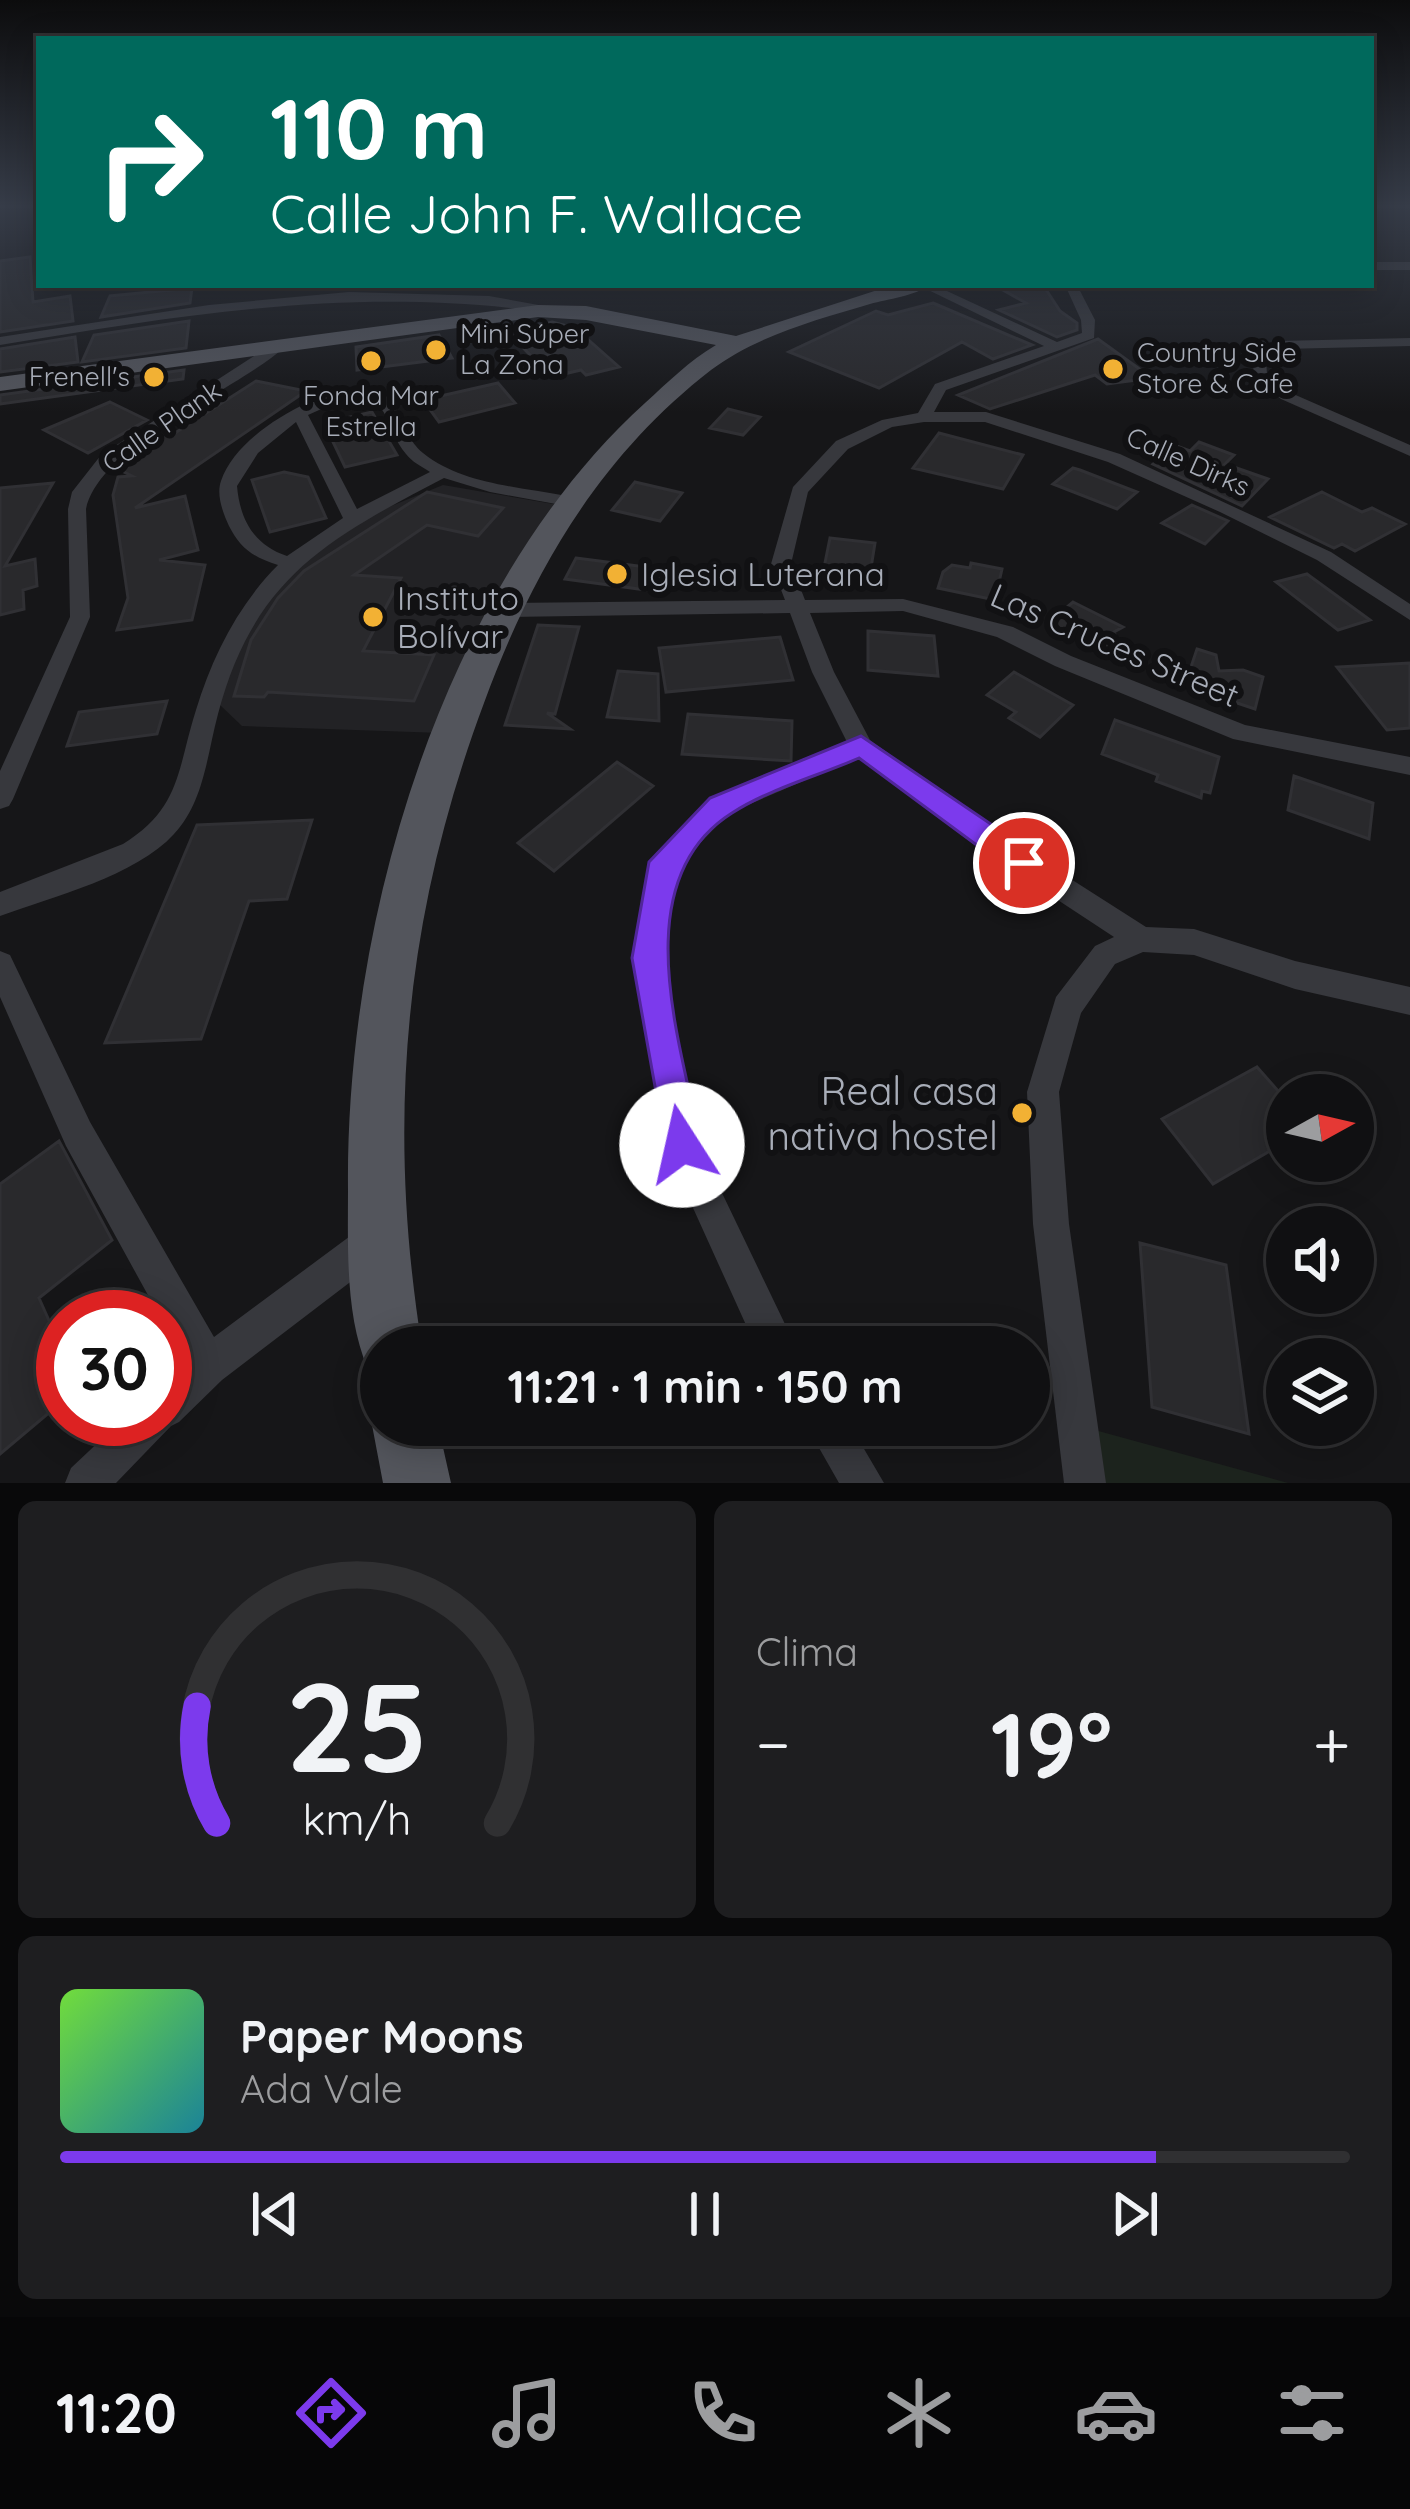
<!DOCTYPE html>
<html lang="es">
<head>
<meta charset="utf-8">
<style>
  :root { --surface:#101012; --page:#1e1e20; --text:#f1f3f6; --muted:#9c9d9f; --line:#303032; --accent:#7c3aed }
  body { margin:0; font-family:Quicksand,sans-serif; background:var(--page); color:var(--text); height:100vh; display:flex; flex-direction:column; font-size:45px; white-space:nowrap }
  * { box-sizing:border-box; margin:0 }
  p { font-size:39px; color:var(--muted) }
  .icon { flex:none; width:66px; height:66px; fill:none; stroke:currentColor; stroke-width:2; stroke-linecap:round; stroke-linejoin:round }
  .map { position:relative; height:1483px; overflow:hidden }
  .sheet { display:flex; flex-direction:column; gap:18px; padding:18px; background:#09090a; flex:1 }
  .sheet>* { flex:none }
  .guide { position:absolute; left:36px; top:36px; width:1338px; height:252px; border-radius:0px; box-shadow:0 6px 30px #0003,0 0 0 3px var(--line); background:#00695c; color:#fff; overflow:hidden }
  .needle { width:78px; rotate:82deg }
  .fabs { position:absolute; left:1266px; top:1074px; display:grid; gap:24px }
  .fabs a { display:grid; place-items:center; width:108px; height:108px; border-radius:50%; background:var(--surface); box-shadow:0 6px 30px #0003,0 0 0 3px var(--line); font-size:60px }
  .speed { position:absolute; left:36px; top:1290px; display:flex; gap:24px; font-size:60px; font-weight:700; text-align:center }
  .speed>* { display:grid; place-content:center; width:156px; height:156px; border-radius:50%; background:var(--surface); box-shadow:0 6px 30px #0003,0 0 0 3px var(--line); line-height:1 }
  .speed .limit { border:18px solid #d22; background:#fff; color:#111 }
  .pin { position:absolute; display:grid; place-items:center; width:102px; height:102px; color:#fff; margin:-51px; border:6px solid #fff; border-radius:50%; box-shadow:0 3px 12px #0007 }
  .me { position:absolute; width:132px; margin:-66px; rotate:350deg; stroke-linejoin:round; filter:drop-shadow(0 0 9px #0008) }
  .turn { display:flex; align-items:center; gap:42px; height:252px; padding:0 36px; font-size:54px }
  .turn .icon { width:156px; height:156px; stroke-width:2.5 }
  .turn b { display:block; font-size:84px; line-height:102px }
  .big { font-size:90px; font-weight:800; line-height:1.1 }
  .sheet .widget { flex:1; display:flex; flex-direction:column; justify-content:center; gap:18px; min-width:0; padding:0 42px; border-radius:18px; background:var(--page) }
  .sheet .dial { align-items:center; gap:0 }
  .dial svg { height:312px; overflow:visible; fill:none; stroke:var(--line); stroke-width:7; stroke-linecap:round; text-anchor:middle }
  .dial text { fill:var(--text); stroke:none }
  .song { display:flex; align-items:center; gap:36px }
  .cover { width:144px; height:144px; border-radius:18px; background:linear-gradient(135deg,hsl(100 70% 55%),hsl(190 70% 35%)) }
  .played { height:12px; border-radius:6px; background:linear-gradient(90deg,var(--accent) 85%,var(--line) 85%) }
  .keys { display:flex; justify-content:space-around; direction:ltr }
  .heat { display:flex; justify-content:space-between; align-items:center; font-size:66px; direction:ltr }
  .sheet .tiles { flex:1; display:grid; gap:18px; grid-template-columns:1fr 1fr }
  .widget:last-child { grid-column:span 2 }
  .trip { position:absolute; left:360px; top:1326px; width:690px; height:120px; border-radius:60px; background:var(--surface); box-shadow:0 6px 30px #0003,0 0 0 3px var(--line); font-weight:800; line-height:120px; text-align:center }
  .tabs { display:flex; height:192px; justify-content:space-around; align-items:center; background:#060607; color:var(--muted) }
  .tabs .icon { width:84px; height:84px }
  .tabs .on { color:var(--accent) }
  .tabs b { font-size:54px; color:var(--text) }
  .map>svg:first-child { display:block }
  .built { fill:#222225 }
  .green { fill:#1c231d }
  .building { fill:#29292c; stroke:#303034; stroke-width:3 }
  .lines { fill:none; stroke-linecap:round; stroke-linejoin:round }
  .minor { fill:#37383d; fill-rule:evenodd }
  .primary { fill:#53555c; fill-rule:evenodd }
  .route { fill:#7c3aed; stroke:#51269a; stroke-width:3 }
  .poi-dot { fill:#f2b134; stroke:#111113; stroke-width:4.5 }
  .labels { text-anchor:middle; stroke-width:12; stroke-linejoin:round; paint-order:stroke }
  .far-poi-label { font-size:27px; fill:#a8adb8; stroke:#111113; text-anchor:start }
  .far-street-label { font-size:27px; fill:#a8adb8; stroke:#111113 }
  .poi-label { font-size:33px; fill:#a8adb8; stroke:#111113; text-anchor:start }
  .street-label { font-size:33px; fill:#a8adb8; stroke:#111113 }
  .near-poi-label { font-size:39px; fill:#a8adb8; stroke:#111113; text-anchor:end }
</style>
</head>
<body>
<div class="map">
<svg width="1410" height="1483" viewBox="0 0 1410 1483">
  <rect width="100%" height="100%" fill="#161618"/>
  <path class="built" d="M443,485L559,505L442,733L242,726L219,704L241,640L292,567L379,511Z"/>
  <path class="green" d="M1091,1429L1288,1483H1099Z"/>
  <path class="building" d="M30,257L33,302L70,296L73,321L0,332V261Z
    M994,285H1043L1060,311L1077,323V330L1057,337L999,310L1026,303Z
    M192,288L190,303L101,317L110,296Z
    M933,303L1032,345L993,359L962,342L879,388L789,352L876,311L888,315Z
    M189,321L186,348L82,362L94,335Z
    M552,322L575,328L619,367L586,375L581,370L568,373L550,355L534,359L508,332Z
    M439,335L452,358L357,370L356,347Z
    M75,337L78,362L0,372V349Z
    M1098,339L1152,378L1107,384L1095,375L990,409L958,395Z
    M184,370L183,379L0,404V395Z
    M256,381L306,391L135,508L185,496L198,550L159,560L205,565L192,620L117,630L128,598L113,495L118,477L132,476L120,470L122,463L167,429L175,433Z
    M498,383L515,403L439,422L423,400Z
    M110,402L147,420L88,453L44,430Z
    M728,409L760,417L743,435L710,428Z
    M372,412L397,455L345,467L324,423Z
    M939,433L1023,455L1003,489L913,468Z
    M1199,442L1234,455L1225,464L1268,479L1242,506L1153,464L1174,445L1190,451Z
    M1073,468L1080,470L1137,492L1117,509L1053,484Z
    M284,472L308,477L326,518L270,532L252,480Z
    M635,482L682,493L660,521L612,510Z
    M53,483L5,566L35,559L37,586L23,590L24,609L0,615V488Z
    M427,492L503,508L478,536L427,525L354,575L401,578L363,651L434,655L414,701L268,692L264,697L234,696L251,640L278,598L304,571Z
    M1322,492L1362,512L1372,508L1405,524L1355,551L1342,544L1334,548L1270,517Z
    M1192,505L1228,521L1205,544L1162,523Z
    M830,538L875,543L870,574L824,568Z
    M576,558L669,570L661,592L565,579Z
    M971,563L1002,569L995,600L938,588L943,572L952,565L970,568Z
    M1307,574L1370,620L1338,630L1276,582Z
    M1073,602L1123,627L1114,632L1128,663L1049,622Z
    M538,625L579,627L555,714L547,713L570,729L505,725Z
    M868,631L934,636L938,676L868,670Z
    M780,637L793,680L666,692L659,648Z
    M1197,649L1216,655L1219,671L1243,670L1263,677L1255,709L1157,676L1189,673Z
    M1410,663V728L1387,730L1337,667Z
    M618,671L658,674L659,721L607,717Z
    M1014,672L1073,705L1040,737L1009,718L1016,712L987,695Z
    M167,701L157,734L67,746L79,712Z
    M688,714L792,721L791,761L682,754Z
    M1115,720L1219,757L1210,793L1202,791L1201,798L1156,781L1158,775L1102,754Z
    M617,762L653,786L554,871L518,843Z
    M1294,776L1373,803L1369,839L1288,810Z
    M312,820L287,899L249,901L201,1039L105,1043L197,825Z
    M1257,1067L1287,1101V1141L1213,1184L1162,1119Z
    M59,1141L112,1240L39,1298L63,1352V1401L0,1454V1184Z
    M1140,1243L1226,1265L1249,1434L1152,1407Z"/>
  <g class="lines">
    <path class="minor" d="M1371,262H1410V270H1371Z
      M918,285H934L1057,342L1082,333L1081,320L1065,285H1077L1095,320L1094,338L946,390L934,412H986L1120,454L1331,552L1410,604V620L1317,560L1220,512L1108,462L985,422H924L892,427L848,449L808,492L791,564L805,600L903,599L1013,627L1071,656L1245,725L1410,757V775L1233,739L1055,666L997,637L903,611L810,613L834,672L870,740L994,830L1146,927L1194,929L1295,961L1410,987V1015L1295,989L1194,955L1143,952L1115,964L1081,1013L1059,1092L1069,1224L1106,1483H1064L1033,1224L1027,1092L1056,997L1095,946L1114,937L976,846L859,757L729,813L678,866L663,959L698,1143L796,1347H756L665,1146L633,959L655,854L711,799L847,742L812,672L790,613L506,617L496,610L506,603L785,600L771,564L793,487L836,441L882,420L918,413L935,384L1044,346Z
      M349,292L489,296L566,310L559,314C361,285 195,313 0,345V337L209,305Z
      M1410,338V346L1281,349L1266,360L1267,374L1291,393L1410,445V456L1281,399L1253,376L1254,356L1278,341Z
      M274,343L286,346C236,391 100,444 86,509L90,617L13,799L9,806L0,809V771L70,617L68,509L72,492L101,455Z
      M363,386C408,396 395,429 423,453C461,484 520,487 567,496L576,501L567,506L490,492L444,478C327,539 254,578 218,714C207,755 204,802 174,834C136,876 52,897 0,916V892L123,844C181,808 177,770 196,710C212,657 238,605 278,565C254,558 240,548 229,526C223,513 216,495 221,481C237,433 316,391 363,386ZM348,397C391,393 384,428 406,454C412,462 421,466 430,472L357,509L308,415ZM296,422L343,518L287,556C254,545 240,520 237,486L258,453Z
      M0,951L10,955L90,1122L214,1337L361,1228L374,1223L387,1228L392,1241L387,1254L222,1380L179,1422L171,1426L116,1483H65L71,1468L123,1419H165V1380L184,1362L165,1327V1317H160L66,1146L0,997Z
      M806,1425H850L884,1483H839Z"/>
    <path class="primary" d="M893,285H929C915,296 888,299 870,304C816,320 756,336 711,370C599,457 532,572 484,703C404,917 386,1122 422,1347H381V1375L368,1369C345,1316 348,1248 348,1190C345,921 442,587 645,403C668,382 689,361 716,345L586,320L538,317L0,391V377L538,305L586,306L736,336Z
      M381,1403V1425H438L451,1483H383L372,1425Z"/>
  </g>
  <linearGradient id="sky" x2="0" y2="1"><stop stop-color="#0c0c0d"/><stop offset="0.5" stop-color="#363c48"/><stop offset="1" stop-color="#363c48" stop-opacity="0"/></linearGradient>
  <rect width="1410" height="412" fill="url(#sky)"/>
  <path class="route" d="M861,736L1035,854L1040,863L1035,872L1024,876L1013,872L859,758C818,776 769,789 732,813C624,881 681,1044 701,1145L695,1159L682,1165L668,1159L632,958L649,862L710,798Z"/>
  <g class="poi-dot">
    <circle cx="436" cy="350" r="12"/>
    <circle cx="371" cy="361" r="12"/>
    <circle cx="1113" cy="369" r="12"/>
    <circle cx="154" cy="377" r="12"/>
    <circle cx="617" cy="574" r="12"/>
    <circle cx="373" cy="617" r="12"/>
    <circle cx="1022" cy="1113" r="12"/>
  </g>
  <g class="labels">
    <g class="far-poi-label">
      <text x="460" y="343">Mini Súper<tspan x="460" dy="31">La Zona</tspan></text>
      <text x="1137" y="362">Country Side<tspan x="1137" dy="31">Store &amp; Cafe</tspan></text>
      <text x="130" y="386" text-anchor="end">Frenell's</text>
      <text x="371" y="405" text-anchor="middle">Fonda Mar<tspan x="371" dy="31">Estrella</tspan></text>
    </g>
    <g class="far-street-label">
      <text transform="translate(162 427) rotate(-35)" y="9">Calle Plank</text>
      <text transform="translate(1188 462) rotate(24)" y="9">Calle Dirks</text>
    </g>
    <g class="poi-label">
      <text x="641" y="586">Iglesia Luterana</text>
      <text x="397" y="610">Instituto<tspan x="397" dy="38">Bolívar</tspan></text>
    </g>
    <g class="street-label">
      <text transform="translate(1115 645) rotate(23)" y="12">Las Cruces Street</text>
    </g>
    <g class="near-poi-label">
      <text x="998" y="1105">Real casa<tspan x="998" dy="45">nativa hostel</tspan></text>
    </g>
  </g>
</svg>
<div class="fabs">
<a><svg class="needle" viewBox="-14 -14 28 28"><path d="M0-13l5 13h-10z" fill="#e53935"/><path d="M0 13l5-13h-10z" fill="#9c9d9f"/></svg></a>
<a><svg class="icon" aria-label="sound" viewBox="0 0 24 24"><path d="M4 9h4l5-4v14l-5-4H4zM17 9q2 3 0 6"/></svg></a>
<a><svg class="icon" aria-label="layers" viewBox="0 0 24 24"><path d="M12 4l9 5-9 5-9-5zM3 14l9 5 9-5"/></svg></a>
</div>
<div class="speed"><div class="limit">30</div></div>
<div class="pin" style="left:1024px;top:863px;background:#d93025"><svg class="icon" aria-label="arrive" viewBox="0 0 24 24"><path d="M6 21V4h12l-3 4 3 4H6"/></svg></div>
<svg class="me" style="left:682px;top:1145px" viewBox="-20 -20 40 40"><circle r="19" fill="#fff"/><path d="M0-13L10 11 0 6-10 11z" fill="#7c3aed"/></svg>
<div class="trip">11:21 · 1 min · 150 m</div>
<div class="guide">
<div class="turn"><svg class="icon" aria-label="right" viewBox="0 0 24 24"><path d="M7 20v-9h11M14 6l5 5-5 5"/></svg><div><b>110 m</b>Calle John F. Wallace</div></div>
</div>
</div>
<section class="sheet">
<div class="tiles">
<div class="widget dial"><svg viewBox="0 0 100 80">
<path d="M14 69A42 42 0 1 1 86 69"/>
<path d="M14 69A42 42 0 0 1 9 39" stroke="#7c3aed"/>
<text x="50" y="56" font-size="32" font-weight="700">25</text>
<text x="50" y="72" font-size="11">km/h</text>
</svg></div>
<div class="widget"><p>Clima</p>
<div class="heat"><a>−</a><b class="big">19°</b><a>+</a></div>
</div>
<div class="widget">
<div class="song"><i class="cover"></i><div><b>Paper Moons</b><p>Ada Vale</p></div></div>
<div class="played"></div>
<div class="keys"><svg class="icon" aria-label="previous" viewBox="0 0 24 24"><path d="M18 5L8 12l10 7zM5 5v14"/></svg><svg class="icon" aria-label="pause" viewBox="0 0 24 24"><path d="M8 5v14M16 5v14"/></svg><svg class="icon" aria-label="next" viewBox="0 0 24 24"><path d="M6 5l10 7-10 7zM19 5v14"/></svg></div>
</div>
</div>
</section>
<nav class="tabs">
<b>11:20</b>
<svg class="icon on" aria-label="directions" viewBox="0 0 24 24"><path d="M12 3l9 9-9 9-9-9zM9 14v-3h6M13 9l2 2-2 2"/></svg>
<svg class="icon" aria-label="music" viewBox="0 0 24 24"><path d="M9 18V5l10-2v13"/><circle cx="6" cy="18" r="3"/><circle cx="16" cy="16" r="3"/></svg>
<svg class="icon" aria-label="phone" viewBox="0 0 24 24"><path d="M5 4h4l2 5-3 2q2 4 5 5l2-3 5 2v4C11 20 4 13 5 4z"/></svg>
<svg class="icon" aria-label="climate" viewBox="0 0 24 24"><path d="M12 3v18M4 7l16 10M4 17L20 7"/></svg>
<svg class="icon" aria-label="car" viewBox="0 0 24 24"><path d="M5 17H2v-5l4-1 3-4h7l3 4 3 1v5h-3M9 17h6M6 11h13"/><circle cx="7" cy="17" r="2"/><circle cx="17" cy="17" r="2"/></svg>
<svg class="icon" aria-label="filters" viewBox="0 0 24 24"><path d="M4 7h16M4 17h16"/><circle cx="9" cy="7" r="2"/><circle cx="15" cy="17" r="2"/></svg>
</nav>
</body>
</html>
